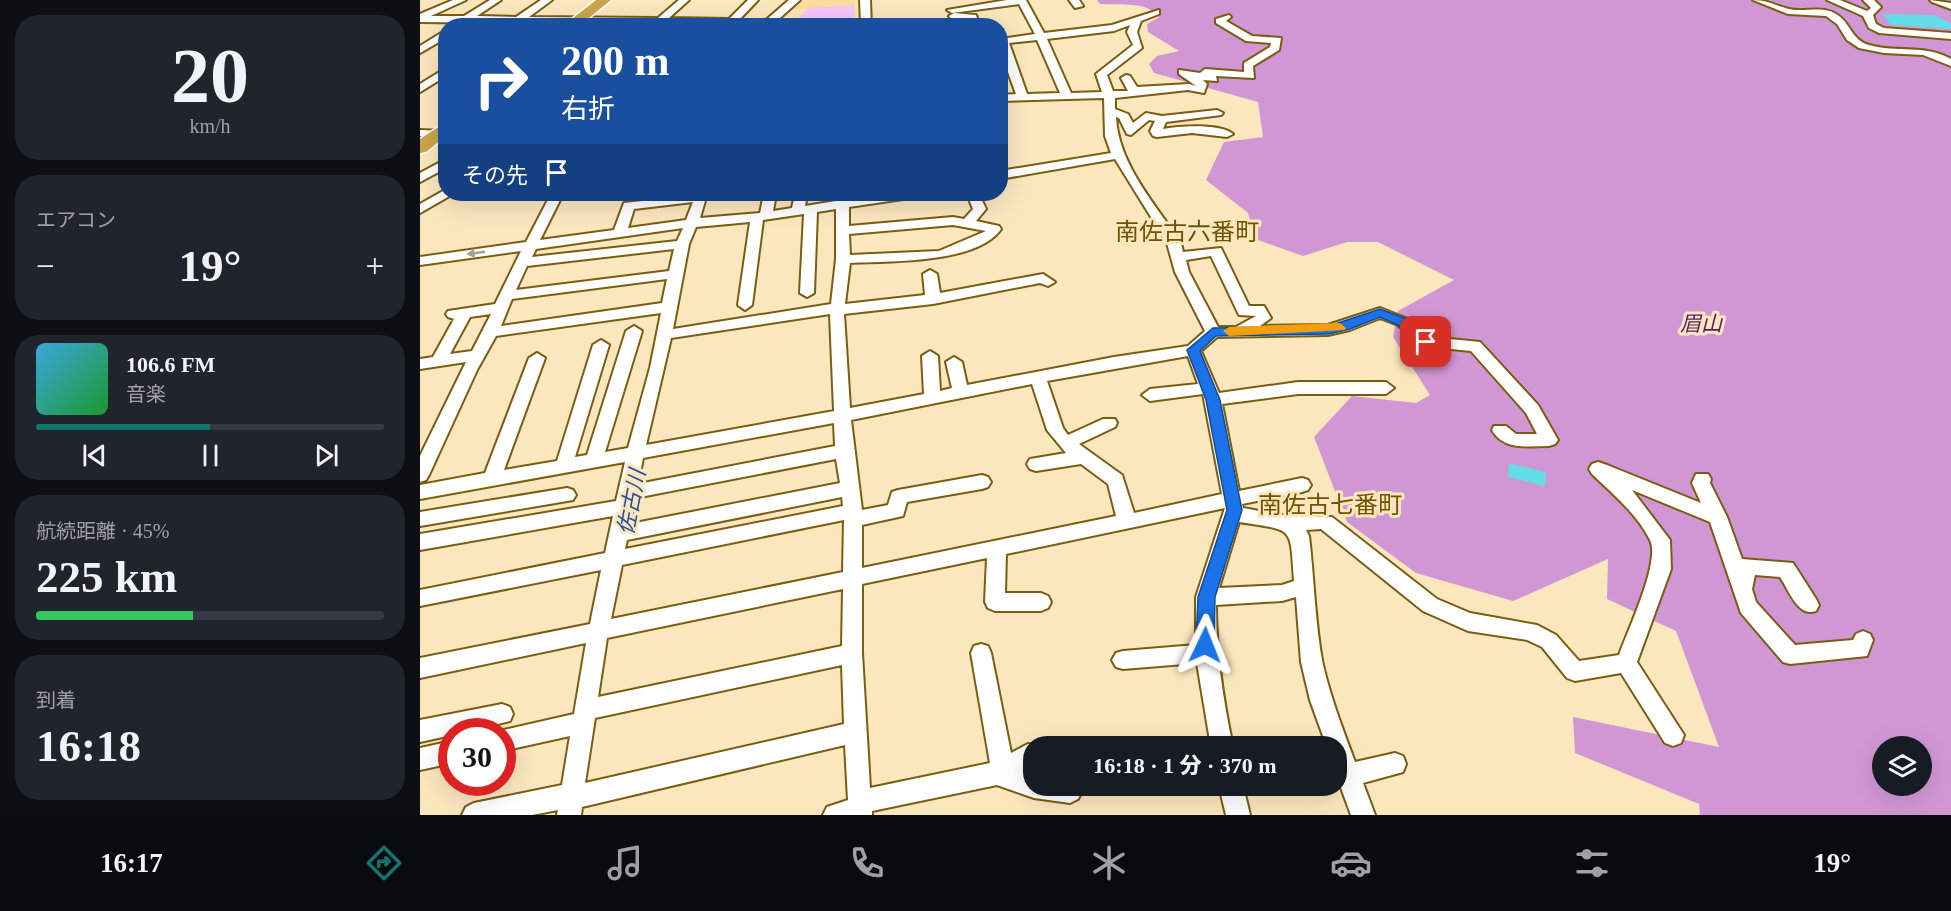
<!DOCTYPE html>
<html lang="ja">
<head>
<meta charset="utf-8">
<style>
  :root { --surface:#171b24; --page:#20242c; --text:#f1f3f6; --muted:#9ea1a6; --line:#363941; --accent:#0f766e }
  body { margin:0; font-family:"Times New Roman","Noto Sans JP",serif; background:var(--page); color:var(--text); height:100vh; display:flex; flex-direction:column; font-size:22px; white-space:nowrap }
  * { box-sizing:border-box; margin:0 }
  p { font-size:20px; color:var(--muted) }
  .icon { flex:none; width:33px; height:33px; fill:none; stroke:currentColor; stroke-width:2; stroke-linecap:round; stroke-linejoin:round }
  .map { position:relative; flex:1; overflow:hidden }
  .panel { display:flex; flex-direction:column; gap:15px; padding:15px; background:#0d0f14; width:420px }
  .panel>* { flex:none }
  .top-card { position:absolute; left:18px; top:18px; width:570px; height:183px; border-radius:24px; box-shadow:0 6px 24px #0002; background:#1a4fa0; color:#fff; overflow:hidden }
  .buttons { position:absolute; left:1452px; top:736px; display:grid; gap:12px }
  .buttons a { display:grid; place-items:center; width:60px; height:60px; border-radius:50%; background:var(--surface); box-shadow:0 6px 24px #0002; font-size:30px }
  .speed { position:absolute; left:18px; top:718px; display:flex; gap:12px; font-size:30px; font-weight:700; text-align:center }
  .speed>* { display:grid; place-content:center; width:78px; height:78px; border-radius:50%; background:var(--surface); box-shadow:0 6px 24px #0002; line-height:1 }
  .speed .limit { border:9px solid #d22; background:#fff; color:#111 }
  .pin { position:absolute; display:grid; place-items:center; width:51px; height:51px; color:#fff; margin:-26px; border-radius:12px; box-shadow:0 3px 9px #0006 }
  .me { position:absolute; width:66px; margin:-33px; rotate:2deg; stroke-linejoin:round; filter:drop-shadow(0 0 4px #0008) }
  .turn { display:flex; align-items:center; gap:21px; height:126px; padding:0 24px; font-size:27px }
  .turn .icon { width:78px; height:78px; stroke-width:2.5 }
  .turn b { display:block; font-size:42px; line-height:51px }
  .then { display:flex; align-items:center; height:57px; padding:0 24px; background:#0003; gap:12px; font-size:22px }
  .big { font-size:45px; font-weight:800; line-height:1.1 }
  .panel .widget { flex:1; display:flex; flex-direction:column; justify-content:center; gap:9px; min-width:0; padding:0 21px; border-radius:24px; background:var(--page) }
  .panel .dial { align-items:center; gap:0 }
  .dial b { font-size:78px; line-height:1 }
  .song { display:flex; align-items:center; gap:18px }
  .cover { width:72px; height:72px; border-radius:9px; background:linear-gradient(135deg,hsl(200 70% 55%),hsl(130 70% 35%)) }
  .played { height:6px; border-radius:3px; background:linear-gradient(90deg,var(--accent) 50%,var(--line) 50%) }
  .keys { display:flex; justify-content:space-around; direction:ltr }
  .heat { display:flex; justify-content:space-between; align-items:center; font-size:33px; direction:ltr }
  .charge { height:9px; border-radius:4px; background:linear-gradient(90deg,#34c759 45%,var(--line) 0) }
  .trip { position:absolute; left:603px; top:736px; width:324px; height:60px; border-radius:24px; background:var(--surface); box-shadow:0 6px 24px #0002; font-weight:800; line-height:60px; text-align:center }
  .tabs { display:flex; height:96px; justify-content:space-around; align-items:center; background:#090b0e; color:var(--muted) }
  .tabs .icon { width:42px; height:42px }
  .tabs .selected { color:var(--accent) }
  .tabs b { font-size:27px; color:var(--text) }
  main { display:flex; flex:1; min-height:0 }
  .map>svg:first-child { display:block }
  .built { fill:#fbdda1 }
  .green { fill:#f8c6fb }
  .forest { fill:#d197d5; fill-rule:evenodd }
  .building { fill:#64dce8 }
  .lines { fill:none; stroke-linecap:round; stroke-linejoin:round }
  .minor-casing { stroke:#7b5d11; stroke-width:4 }
  .highway-casing { stroke:#fff; stroke-width:3 }
  .minor { fill:#fff; fill-rule:evenodd }
  .highway { fill:#cca44c; fill-rule:evenodd }
  .oneway { fill:#a5a093 }
  .route { fill:#1a73e8; stroke:#114b97; stroke-width:1.5 }
  .slow { fill:#f59e0b }
  .labels { text-anchor:middle; stroke-width:6; stroke-linejoin:round; paint-order:stroke }
  .park-label { font-size:21px; font-style:italic; fill:#5b1561; stroke:#fbe7be }
  .water-label { font-size:22px; font-style:italic; fill:#2c4d9f; stroke:#fbe7be }
  .quarter-label { font-size:24px; fill:#705200; stroke:#fbe7be }
</style>
</head>
<body>
<main>
<section class="panel">
<div class="widget dial"><b>20</b><p>km/h</p></div>
<div class="widget"><p>エアコン</p>
<div class="heat"><a>−</a><b class="big">19°</b><a>+</a></div>
</div>
<div class="widget">
<div class="song"><i class="cover"></i><div><b>106.6 FM</b><p>音楽</p></div></div>
<div class="played"></div>
<div class="keys"><svg class="icon" aria-label="previous" viewBox="0 0 24 24"><path d="M18 5L8 12l10 7zM5 5v14"/></svg><svg class="icon" aria-label="pause" viewBox="0 0 24 24"><path d="M8 5v14M16 5v14"/></svg><svg class="icon" aria-label="next" viewBox="0 0 24 24"><path d="M6 5l10 7-10 7zM19 5v14"/></svg></div>
</div>
<div class="widget"><p>航続距離 · 45%</p><b class="big">225 km</b><div class="charge"></div></div>
<div class="widget"><p>到着</p><b class="big">16:18</b></div>
</section>
<div class="map">
<svg width="1531" height="815" viewBox="0 0 1531 815">
  <rect width="100%" height="100%" fill="#fbe7be"/>
  <path class="built" d="M377,0H436L435,25L372,26L386,9H374Z"/>
  <path class="green" d="M434,5V25H374L388,8Z"/>
  <path class="forest" d="M677,0H1531V815H1280L1279,804L1155,753L1153,717L1299,747L1256,631L1187,599L1188,559L1093,601L996,573L927,522L894,437L932,396L996,403L1010,395L973,337L978,311L1034,280L958,242H927L883,256L835,239L828,213L786,180L804,142L843,137L838,102L734,73L729,64L737,56L759,51L728,32L727,24L739,17C729,1 697,5 680,4ZM1462,747H1502V786H1462Z"/>
  <path class="building" d="M1462,14L1514,15L1531,23V29L1471,25Z
    M1089,463L1126,472L1125,486L1088,477Z"/>
  <g class="lines">
    <defs>
      <path id="minor" d="M33,0H46L11,16H44L70,0H81L57,16L96,17L121,0H132L109,17L238,18L259,0H269L249,18L309,19L328,0H338L319,20H346L369,0H380L351,26C234,26 119,23 0,22V14Z
        M440,0H450L451,26H441Z
        M587,0H606L624,33L692,25L739,10V14L721,21L717,32L722,48L687,75L693,91H708L701,78L706,75L710,76L717,87L769,84L776,86L759,74V70L780,73L785,69L824,72V63L850,47L851,43L826,41L796,23V19L809,15L811,17L806,21L832,36L861,38L859,50L833,66L834,78L796,76L797,81L783,80L787,84L784,93L768,90L695,98V109L708,114L713,123L726,113L742,116L797,110L803,113L801,115L746,122L743,129C759,126 800,123 813,134L807,137L772,133L737,137L733,136L730,131L735,121L729,120L711,135L707,134L699,118L696,117C698,164 736,205 761,243L763,252L801,248L829,306H844L851,318L840,326L908,325L960,308L988,319L1010,337L1060,342L1118,405L1138,440L1135,444L1129,446C1108,446 1084,451 1072,430L1074,426H1086L1096,434H1117L1106,413L1051,351L1001,346L978,325L960,318L930,330L908,335L797,337L781,351L799,393L878,382H966L974,388L966,394H878L802,404L819,491L882,478L888,480L891,485L888,490L882,492L822,504L823,508L868,516L912,517L1017,599L1050,613L1117,625L1136,635L1159,661L1199,655C1207,632 1241,561 1230,540C1217,514 1192,493 1172,474L1169,469L1172,464L1178,462L1187,465L1281,503L1272,483L1276,474H1288L1291,479L1290,483L1307,517L1322,559L1373,563L1396,599L1399,605L1396,611C1378,618 1369,590 1360,577L1335,575L1332,589L1336,602L1375,645L1433,640L1436,634L1443,631L1450,634L1453,640L1447,656L1370,664L1363,662L1321,613L1290,522L1212,490L1250,540L1251,569L1217,662L1264,735L1261,743L1253,746L1245,743L1201,673L1155,681L1147,678L1122,647L1107,640L1048,631L1003,611L901,529L886,530L889,536C894,576 895,626 903,665C911,699 923,730 935,762L975,753L983,756L986,764L983,772L943,783L955,815H931L916,774V747H907L890,700L881,662L876,597L862,601L796,605C796,654 803,699 813,747H791L777,663L703,669L696,667L692,660L696,653L703,651L776,645V597L805,508L586,554L585,593H621L628,596L631,602L628,608L621,611H575L568,608L565,602L567,558L442,584V653L450,788L570,763L551,653L554,646L561,644L568,646L571,653L591,753L608,744L622,746L614,747V765L604,771L614,774V786H660L662,791L658,799L650,803L614,798L577,785L452,811V815H403L407,807L428,800L425,745L162,807L161,815H137L138,810L112,815H42L46,807L54,803L142,785L150,736L82,751V732H75L154,714L166,643L0,678V658L170,624L181,570L0,606V590L185,553L193,516L0,550V534L196,501L205,462L0,499V485L65,473L109,358L117,353L125,358L84,470L137,461L173,345L181,340L189,345L155,457L167,455L206,331L214,326L222,331L185,452L208,448L230,368L241,313L76,336L57,370L9,475L6,480L0,482V456L46,362L0,369V359L13,357L34,319L28,317L26,314L28,311L75,304L101,251L0,265V257L106,242L131,194H143L120,240L194,230L204,203L287,194L280,218L340,213L344,194H356L353,211L372,208L375,194H387L385,206L416,201V194H428V200L468,194H496L490,198L429,207V226L533,217L544,219L553,209L547,194H559L566,209L556,221L579,226L581,229C557,264 468,261 430,263L425,304L505,295L503,274L510,270L517,274L520,293L623,274L635,282L628,286L620,283L513,304L424,314L430,408L504,394L502,356L510,351L518,356L520,391L532,388L526,362L534,357L542,362L547,385L694,357L768,346L785,331L755,272L747,243L695,159L580,179V171L691,153L685,136L684,98L580,101V95L596,94L580,50V39L615,34L599,4L532,13L527,10ZM710,25L707,32L713,45L676,74L682,92L651,93L627,39L694,31ZM617,40L640,93L607,94L589,43ZM273,202L266,220L208,228L214,209ZM416,209V259L411,304L253,329L269,244L276,227L330,222L318,305L325,310L332,305L343,220L384,214L380,293L387,297L394,293L397,212ZM533,225L566,231L519,251L430,255L429,234ZM263,228L257,241L112,257L116,249ZM254,249L249,271L96,290L107,266ZM791,256L819,315L836,316L816,327H798L769,272L766,260ZM247,279L242,303L81,326L92,299ZM71,314L52,351L30,354L50,317ZM410,314L414,411L226,445L251,338ZM768,356L778,384L730,389L722,395L730,401L783,394L802,494L714,513L702,475L659,444L695,427L697,423L695,419H683L648,435L643,428L627,381ZM612,384L627,430L646,453L610,459L607,464L610,469L616,471L661,464L688,484L696,516L442,568V525L483,516L487,502L562,489L568,487L571,482L568,477L562,475L478,490L472,492L468,505L442,510L431,420ZM414,423L415,446L218,484L223,458ZM416,459L420,483L210,524L215,498ZM422,497L423,506L205,549L207,540ZM424,520L423,572L191,619L202,565ZM819,522C875,531 870,525 874,581L862,585L799,588ZM423,589L422,646L178,697L187,638ZM422,665L424,724L165,783L175,718Z
        M649,0H659L663,6L655,8Z
        M1333,0C1348,0 1356,6 1369,9C1386,13 1404,4 1419,16C1431,25 1432,40 1449,45C1476,53 1505,44 1531,59V66L1503,55L1464,53L1439,48L1427,40L1417,24L1406,16L1368,14Z
        M1407,0H1420L1447,11L1451,8L1443,0H1454L1461,7L1453,15L1456,24L1464,28L1531,33V39L1459,33L1449,28L1443,16Z
        M1510,0L1531,3V9L1512,2Z
        M534,13L556,15L560,26H550L549,20H532L529,16Z
        M26,30V38L0,53V46Z
        M26,68V76L0,92V84Z
        M0,130L26,131V138L0,136Z
        M26,159V168L0,182V173Z
        M23,191L33,194L0,213V204Z
        M147,488L153,490L156,495L153,500L0,526V512Z
        M82,704L90,707L93,714L90,721L46,732H32V735L0,742V720Z
        M32,741V763L0,770V748Z
        M799,786H823L830,815H806Z"/>
      <path id="highway" d="M176,0H191L159,26H143Z
        M26,122V136L6,152L0,153V139Z"/>
    </defs>
    <use href="#minor" class="minor-casing"/>
    <use href="#highway" class="highway-casing"/>
    <use href="#minor" class="minor"/>
    <use href="#highway" class="highway"/>
  </g>
  <defs><path id="oneway-solid" d="M-6-.8H1V-3.2L6.5 0L1 3.2V.8H-6Z" transform="scale(1.5)"/></defs>
  <use class="oneway" href="#oneway-solid" transform="translate(56 253) rotate(172)"/>
  <path class="route" d="M960,309L987,319L1011,339V344H1002L978,325L960,317L930,329L909,334L796,336L780,351L800,400L822,510L795,597L794,645L791,650L785,652L779,650L776,645L778,597L807,510L786,400L767,350L793,328L909,326Z"/>
  <path class="slow" d="M920,323L926,328L925,330L809,336L803,331L809,327Z"/>
  <g class="labels">
    <g class="park-label">
      <text x="1281" y="331">眉山</text>
    </g>
    <g class="water-label">
      <text transform="translate(211 502) rotate(-79)" y="8">佐古川</text>
    </g>
    <g class="quarter-label">
      <text x="767" y="240">南佐古六番町</text>
      <text x="910" y="513">南佐古七番町</text>
    </g>
  </g>
</svg>
<div class="buttons">
<a><svg class="icon" aria-label="layers" viewBox="0 0 24 24"><path d="M12 4l9 5-9 5-9-5zM3 14l9 5 9-5"/></svg></a>
</div>
<div class="speed"><div class="limit">30</div></div>
<div class="pin" style="left:1006px;top:342px;background:#d93025"><svg class="icon" aria-label="arrive" viewBox="0 0 24 24"><path d="M6 21V4h12l-3 4 3 4H6"/></svg></div>
<svg class="me" style="left:785px;top:645px" viewBox="-20 -20 40 40"><path d="M0-17L14 15 0 8-14 15z" fill="#1a73e8" stroke="#fff" stroke-width="4"/></svg>
<div class="trip">16:18 · 1 分 · 370 m</div>
<div class="top-card">
<div class="turn"><svg class="icon" aria-label="right" viewBox="0 0 24 24"><path d="M7 20v-9h11M14 6l5 5-5 5"/></svg><div><b>200 m</b>右折</div></div>
<div class="then">その先<svg class="icon" aria-label="arrive" viewBox="0 0 24 24"><path d="M6 21V4h12l-3 4 3 4H6"/></svg></div>
</div>
</div>
</main>
<nav class="tabs">
<b>16:17</b>
<svg class="icon selected" aria-label="directions" viewBox="0 0 24 24"><path d="M12 3l9 9-9 9-9-9zM9 14v-3h6M13 9l2 2-2 2"/></svg>
<svg class="icon" aria-label="music" viewBox="0 0 24 24"><path d="M9 18V5l10-2v13"/><circle cx="6" cy="18" r="3"/><circle cx="16" cy="16" r="3"/></svg>
<svg class="icon" aria-label="phone" viewBox="0 0 24 24"><path d="M5 4h4l2 5-3 2q2 4 5 5l2-3 5 2v4C11 20 4 13 5 4z"/></svg>
<svg class="icon" aria-label="climate" viewBox="0 0 24 24"><path d="M12 3v18M4 7l16 10M4 17L20 7"/></svg>
<svg class="icon" aria-label="car" viewBox="0 0 24 24"><path d="M5 17H2v-5l4-1 3-4h7l3 4 3 1v5h-3M9 17h6M6 11h13"/><circle cx="7" cy="17" r="2"/><circle cx="17" cy="17" r="2"/></svg>
<svg class="icon" aria-label="filters" viewBox="0 0 24 24"><path d="M4 7h16M4 17h16"/><circle cx="9" cy="7" r="2"/><circle cx="15" cy="17" r="2"/></svg>
<b>19°</b>
</nav>
</body>
</html>
